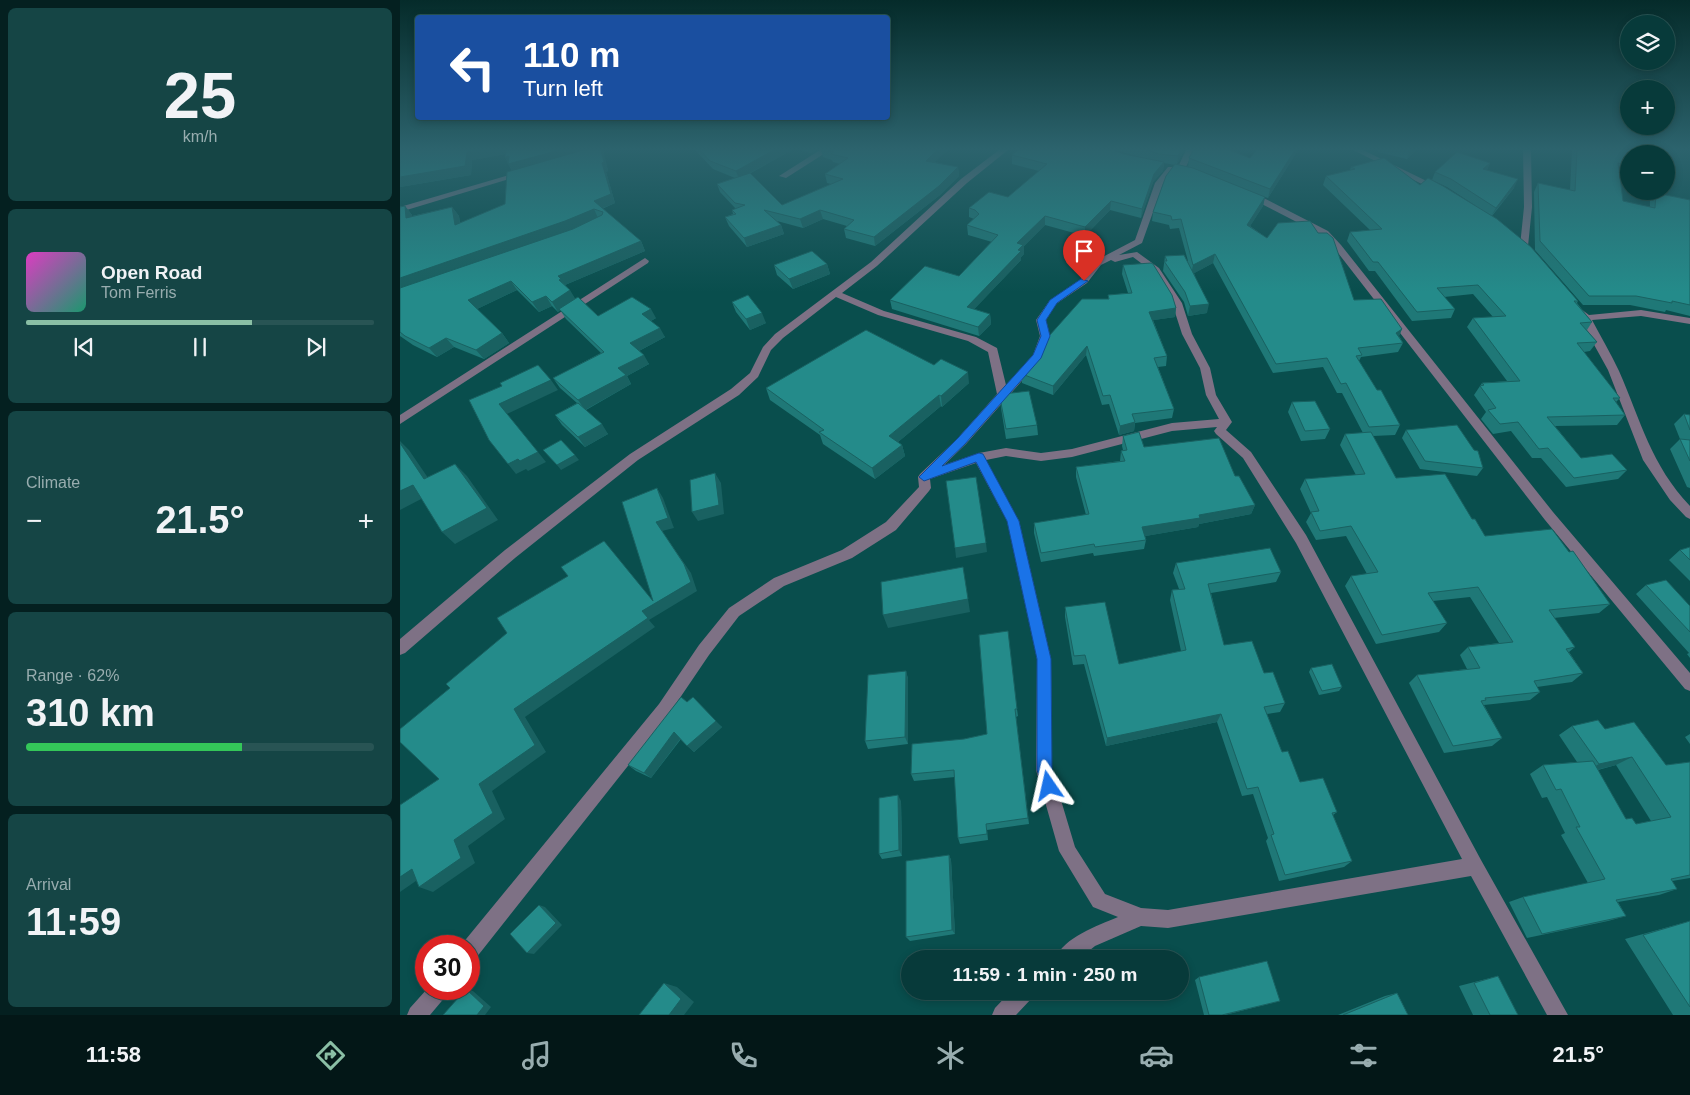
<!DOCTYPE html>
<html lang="en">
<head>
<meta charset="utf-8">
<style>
  :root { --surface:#073a3a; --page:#154545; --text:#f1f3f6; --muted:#98adaf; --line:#285454; --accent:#8abfa5 }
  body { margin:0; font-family:Helvetica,sans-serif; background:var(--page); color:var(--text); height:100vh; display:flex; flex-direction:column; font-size:19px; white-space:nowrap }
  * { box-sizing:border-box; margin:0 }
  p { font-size:16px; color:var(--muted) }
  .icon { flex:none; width:28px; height:28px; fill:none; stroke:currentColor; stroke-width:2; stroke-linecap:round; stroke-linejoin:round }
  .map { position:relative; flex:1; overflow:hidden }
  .panel { display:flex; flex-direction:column; gap:8px; padding:8px; background:#042020; width:400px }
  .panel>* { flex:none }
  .banner { position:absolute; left:15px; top:15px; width:475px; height:105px; border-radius:5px; box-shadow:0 2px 8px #0003,0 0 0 1px var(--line); background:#1a4fa0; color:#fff; overflow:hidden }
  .controls { position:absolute; left:1220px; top:15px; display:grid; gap:10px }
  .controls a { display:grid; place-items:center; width:55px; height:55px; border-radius:50%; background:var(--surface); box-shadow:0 2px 8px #0003,0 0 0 1px var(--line); font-size:25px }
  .speed { position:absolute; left:15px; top:935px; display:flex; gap:10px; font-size:25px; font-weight:700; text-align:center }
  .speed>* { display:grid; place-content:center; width:65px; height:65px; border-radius:50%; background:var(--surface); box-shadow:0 2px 8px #0003,0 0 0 1px var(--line); line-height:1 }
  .speed .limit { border:8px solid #d22; background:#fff; color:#111 }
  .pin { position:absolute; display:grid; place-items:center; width:42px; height:42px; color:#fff; margin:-51px -21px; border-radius:50% 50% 50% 0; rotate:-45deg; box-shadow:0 0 5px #0007 }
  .pin .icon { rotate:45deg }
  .me { position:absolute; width:55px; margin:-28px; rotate:349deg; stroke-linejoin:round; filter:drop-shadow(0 0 4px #0008) }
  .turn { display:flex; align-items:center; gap:18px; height:105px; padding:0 25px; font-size:22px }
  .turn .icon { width:65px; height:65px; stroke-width:2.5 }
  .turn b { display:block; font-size:35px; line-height:42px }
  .big { font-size:38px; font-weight:600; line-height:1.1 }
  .panel .card { flex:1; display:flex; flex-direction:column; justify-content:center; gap:8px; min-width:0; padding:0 18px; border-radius:8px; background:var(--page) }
  .panel .dial { align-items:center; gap:0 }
  .dial b { font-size:65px; line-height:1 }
  .song { display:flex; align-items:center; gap:15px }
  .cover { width:60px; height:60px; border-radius:8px; background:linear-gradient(135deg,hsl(310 70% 55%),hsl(160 70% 35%)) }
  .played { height:5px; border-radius:2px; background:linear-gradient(90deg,var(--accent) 65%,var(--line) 65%) }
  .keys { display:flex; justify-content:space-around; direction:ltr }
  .heat { display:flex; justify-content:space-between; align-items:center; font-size:28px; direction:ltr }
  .charge { height:8px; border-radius:4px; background:linear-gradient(90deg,#34c759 62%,var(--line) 0) }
  .trip { position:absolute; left:501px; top:950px; width:288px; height:50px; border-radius:25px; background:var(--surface); box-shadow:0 2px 8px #0003,0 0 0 1px var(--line); font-weight:600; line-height:50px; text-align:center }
  .menu { display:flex; height:80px; justify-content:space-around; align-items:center; background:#031717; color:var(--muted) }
  .menu .icon { width:35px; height:35px }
  .menu .active { color:var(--accent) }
  .menu b { font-size:22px; color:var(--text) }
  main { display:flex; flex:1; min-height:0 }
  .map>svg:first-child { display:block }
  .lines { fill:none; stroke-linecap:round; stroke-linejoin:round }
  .street { fill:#7e7185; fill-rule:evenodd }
  .wall { fill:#1f7877; fill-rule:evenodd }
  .shaded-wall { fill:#196161 }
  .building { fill:#248b8a; stroke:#196161 }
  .route { fill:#1a73e8; stroke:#114b97 }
</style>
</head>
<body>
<main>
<section class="panel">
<div class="card dial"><b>25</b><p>km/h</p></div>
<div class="card">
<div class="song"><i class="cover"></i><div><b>Open Road</b><p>Tom Ferris</p></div></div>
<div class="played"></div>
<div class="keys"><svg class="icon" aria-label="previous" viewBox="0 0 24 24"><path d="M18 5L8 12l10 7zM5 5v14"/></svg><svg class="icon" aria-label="pause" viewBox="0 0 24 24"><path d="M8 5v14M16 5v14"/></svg><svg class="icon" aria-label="next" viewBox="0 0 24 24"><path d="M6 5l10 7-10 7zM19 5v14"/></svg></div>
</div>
<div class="card"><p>Climate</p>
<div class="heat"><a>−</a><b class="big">21.5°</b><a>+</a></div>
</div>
<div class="card"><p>Range · 62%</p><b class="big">310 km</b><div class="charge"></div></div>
<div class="card"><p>Arrival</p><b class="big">11:59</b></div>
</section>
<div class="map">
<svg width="1290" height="1015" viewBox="0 0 1290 1015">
  <rect width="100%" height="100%" fill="#094e4d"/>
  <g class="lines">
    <path class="street" d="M420,150H430L386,178L379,176Z
      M599,150H608L567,183L477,266L442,293L484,311L576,337L597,348L606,385L633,355L640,336L636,320L650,300L681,279L695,261L735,240L755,183L768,167H778L786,150H794L784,171H773L763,184L742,243L719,255L737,252L759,268L782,303L792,334L810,368L816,395L832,422L826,430L851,452L906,535L1081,860L1168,1015H1147L1071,876L768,928L741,926L695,946L679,959H655C664,937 697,926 718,917L693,907L659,851L636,770L637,659L607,521L576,463L530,479L531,488L529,491L496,530L452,558L384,586L339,616L309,655L269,714L76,958L69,960V946H62V944L259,704L299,645L329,608L374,578L442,550L486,522L519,487L518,477L520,474L558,438L597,394L588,352L568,341L478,315L436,297L383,338L371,350L358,377L339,395L238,460L115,558L5,653L0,655V639L105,550L230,454L331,389L350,373L363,347L375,334L471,262L561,179ZM733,257L753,272L772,303L782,334L800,368L806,395L819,419L772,423L672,449L641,453L606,448L579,453L544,465L566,444L642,358L650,336L646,320L656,304L687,283L701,265L711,260L715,262ZM817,427L814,431L816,434L843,458L896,543L1062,859L768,910L741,908L705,894L675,847L652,770L651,659L619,521L586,460L606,456L641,461L672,457L772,431Z
      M953,150H963L1043,189L1036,191Z
      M1123,150H1131L1132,207L1128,246L1124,249L1120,246L1124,207Z
      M119,172L126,174L0,212V207Z
      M846,192H852L928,231L941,245L1153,512L1290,673V691L1285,689L1145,520L935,249L922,235L846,196Z
      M245,258L249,261L248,263L0,424V415Z
      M1181,309L1189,315L1241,310L1290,318V324L1241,316L1192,320C1201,337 1211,354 1219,371C1241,421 1251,465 1290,506V519L1286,517L1270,500L1243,460L1208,370L1176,312Z
      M27,989H49L46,996L30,1015H7L10,1008Z
      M611,991H635L632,998L616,1015H592L595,1008Z"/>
  </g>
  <path class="wall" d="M0,150H203L204,154L208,171L206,172L215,203L202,209L241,241L245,251L165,285L175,299L198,316L256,318L251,321L265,337L239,351L249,364L227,376L231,384L186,410L208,434L185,447L162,425L155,415L177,403L160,388L153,378L201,353L166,319L160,310L158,312L152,306L139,312L117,290L77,309L102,333L109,343L84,359L54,347L37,357L13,345L0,336V207L5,206L12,215V216L52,207L59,216L60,223L105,204L112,171L105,157L106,154L72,160L71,175L0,187Z
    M295,150H392L349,174L382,205L431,184L427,183L425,174L440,164L433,162L432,160L423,157L421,150H547L534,162L558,167L559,176L540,195L475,246L446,238L444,229L447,226L423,219L403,228L377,221L381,225L384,234L347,247L329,226L325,217L333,214L332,210L336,209L320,192L317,184L335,178L313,169Z
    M400,150H416L411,153Z
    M618,150H784L777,164L788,167L789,158H850L857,150H898L868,198L865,197L863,206L850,226L954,300L1002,329L999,336L1003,343L998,352L961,357L959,361L977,390L1000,425L995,435L973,436L996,478L1072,519L1085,536L1169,552L1210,604L1199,613L1154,618L1175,647L1169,652L1183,673L1172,682L1137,687L1140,692L1130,700L1084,705L1102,738L1092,746L1044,753L1009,683L1017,675L1067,669L1060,655L1068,647L1099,643L1070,597L1033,601L1047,623L1039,632L976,644L945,586L951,576L967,574L946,536L916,540L906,522L911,513L900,489L905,479L956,475L940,445L945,434L963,433L942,393H937L923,367L873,373L813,263L794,273L807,313L788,316L784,302L763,271L765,256L788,261L779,228L770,229L769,225L752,221L753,212L775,165L764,163L763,171L753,182L741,218L710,210L685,236L645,225L624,246V254L621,257V260L574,309L590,314L591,324L579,336L492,309L490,300L559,276L592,242L568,235L567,225L574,219L569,217V208L608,197L639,171L612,164V155ZM715,151H718L743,158L724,154Z
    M978,150H1016L1007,159L978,152Z
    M1170,150H1256L1229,154V175L1219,173L1223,201L1250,207V201L1256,193L1290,200V316L1266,310L1265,312L1230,305H1183L1135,250L1134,192L1138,183L1170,190L1172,151Z
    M1090,163L1087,170L1114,188L1092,216L1178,301L1177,303L1192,322L1187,330L1197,342L1190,351L1184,352L1220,398L1216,402L1225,415L1217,425L1155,426L1181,458L1227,470L1218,479L1166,487L1141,458H1132L1111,431L1093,434L1081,419L1086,412L1074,395L1082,383L1107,381L1067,327L1073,318L1093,317L1073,294L1044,297L1055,309L1051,318L1012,321L975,271H969L947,241L950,232L970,230L923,185L926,176L950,170L951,167L1020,185L1076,206L1047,187L1032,180L1035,172Z
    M427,264L430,274L393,289L377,275L374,265Z
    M723,265L776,308L775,317L753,320L767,356L766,366L758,367L774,409L772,418L735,423L734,431L719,435L709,404L702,405L686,355L653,395L622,383V374L708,299V295L728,293L722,274Z
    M332,302L366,323L350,330L336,312Z
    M569,383L542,407L541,406L498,442L502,445L505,456L475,479L423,444L420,435L370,400L366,388Z
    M600,398L637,425L638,435L606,439L601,408Z
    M892,402L930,429L925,439L901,441L888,412Z
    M1284,414L1290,415V488L1287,487L1270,449L1280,439L1274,424Z
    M1006,430L1083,468L1077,476L1020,469L1002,438Z
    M723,436L744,447L835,476L855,505L851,514L799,524L798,527L745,536L746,540L744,549L694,556L693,553L641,562L634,533V523L686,515L676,477V467L720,461L721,451L723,450L722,446Z
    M1290,547V581L1269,560L1280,550Z
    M776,563L881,572L876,582L811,593L824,645L864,673L885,703L880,712L867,714L882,752L900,782L937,812L933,815L952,861L944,867L879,881L866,841L868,838L853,794L842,796L817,722L706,746L684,664L673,665L665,617V607L719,664L781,651L770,600L772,590L779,589L773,573Z
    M1246,585L1290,606V658L1287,654L1289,653L1236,594Z
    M579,635L617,709L618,716L616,717L629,824L587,830L588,840L560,844L558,838L555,777L514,781L511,774L564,739L587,734Z
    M911,668L942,687L939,691L919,695L909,672Z
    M506,671L508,679V744L468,749L465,741Z
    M287,702L322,727L294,752L281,739L251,778L236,771L228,765Z
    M1172,726L1205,729L1266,765L1290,762V878L1272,881L1277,889L1259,895L1218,902L1226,916L1208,921L1127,938L1109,902L1123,897L1188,883L1161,835L1165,833L1147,797L1142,798L1130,774L1143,765L1177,762L1159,735ZM1216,765L1251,821L1236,824L1226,819L1198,770Z
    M1290,734V744L1285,737Z
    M501,801L502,856L482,859L479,854Z
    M549,855L551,860L555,934L510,941L506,937Z
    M1290,921V1015H1273L1225,939Z
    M1098,976L1118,1015H1073L1059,986Z
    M799,977L880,1001L825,1015H804L795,980Z
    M997,993L1008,1015H938L985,996Z"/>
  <path class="shaded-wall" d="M76,150H110L112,153L72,160L71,175L0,187V177L67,152Z
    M160,150H195L113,172L108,164H109L105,157Z
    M201,150H203L204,154L208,171L206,172L215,203L198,210L194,201L202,163Z
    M374,150H392L339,179L336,171Z
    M410,150H416L411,153Z
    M537,150H547L527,170L526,161Z
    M781,150H784L777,165L778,156Z
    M895,150H898L868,198L870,189Z
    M1010,150H1016L1007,159Z
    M764,162L763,171L753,182L741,218L742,209L754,174Z
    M1090,163L1086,171L1083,169Z
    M558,167L559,176L540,195L475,246L474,237Z
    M1118,179L1114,188L1091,216L1096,208Z
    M865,197L863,206L845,234L847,225Z
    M711,201L710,210L685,236V227Z
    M5,206L12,215L13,227L6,218Z
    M52,207L59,216L61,234L55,225Z
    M194,209L198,218L170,230L0,290V278Z
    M420,210L423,219L403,228L400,219Z
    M645,216V225L624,246V254L621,257V260L568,316L567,307L617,243Z
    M381,225L384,234L347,247L344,238Z
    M241,241L245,251L165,285L159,280L158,276Z
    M815,254L813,263L791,275L793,265Z
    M427,264L430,274L393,289L389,279Z
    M111,281L117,290L75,310L68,300Z
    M170,290L176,300L158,312L152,302Z
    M146,296L152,306L139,312L132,302Z
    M809,304L807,313L788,316L790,306Z
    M776,308L775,317L748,321L749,312Z
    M251,309L256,318L247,323L242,314Z
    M362,313L366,323L350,330L346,319Z
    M590,314L591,324L579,336L578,327Z
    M260,328L265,337L235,353L230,343Z
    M1002,329L998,338L996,333Z
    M102,333L109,343L84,359L76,350Z
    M46,338L54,347L37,357L29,348Z
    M687,346L686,355L653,395V386Z
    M244,355L249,364L227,376L231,384L185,410L178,400L218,368Z
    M568,372L569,383L542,407L541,396Z
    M151,380L158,390L107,414L99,404Z
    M539,395L541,406L491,448L489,436Z
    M735,422L734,431L719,435L720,426Z
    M202,424L208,434L185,447L178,437Z
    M0,441L9,450L37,491L24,479L0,443Z
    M502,445L505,456L475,479L472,468Z
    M138,452L146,462L128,471L126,469L116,474L108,464L118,459Z
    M175,455L179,460L161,470L157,465Z
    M55,464L67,476L98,520L55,544L42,532Z
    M315,473L321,483L324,514L298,521L292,512Z
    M13,485L25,497L0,510V491Z
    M257,488L263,498L274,528L262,531L291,573L297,591L249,620L255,627L125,717L146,752L92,791L105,819L68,846L75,863L33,892L19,887L54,840L114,709L242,611L291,582L256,522Z
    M855,505L851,514L799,524L798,527L740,537L742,527L799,515Z
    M586,543L587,552L556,558L555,548Z
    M568,599L570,612L488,628L483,615Z
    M506,671L508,679V744L505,737Z
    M821,714L817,722L706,746L707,738Z
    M316,721L322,727L294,752L287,746Z
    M274,732L281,738L251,778L244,773Z
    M1232,757L1216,765L1184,773L1199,764Z
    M498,795L501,801L502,856L499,850Z
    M549,855L551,860L555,934L552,930Z
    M12,869L26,874L0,892V877Z
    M139,905L145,907L162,925L134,954L127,953Z
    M264,983L277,987L294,1002L284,1015H269Z
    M66,989L73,991L91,1007L85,1015H77Z"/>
  <path class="building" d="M0,150H76L67,152L65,166L0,177Z
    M106,150H160L108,164L109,156L105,157Z
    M183,150H201L204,162L202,163L211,194L194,201L241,241L158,276L161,279L159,280L170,290L152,302L146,296L132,302L111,281L68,300L102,333L76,350L46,338L29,348L5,336L0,332V288L173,229L202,215L203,212L194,209L165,221L0,278V207L5,206L6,218L52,207L55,225L105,204L107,172Z
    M300,150H374L336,171L310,161Z
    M428,150H537L526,161L558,167L539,186L474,237L444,229L454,220L420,210L400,219L364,210L381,225L344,238L325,217L336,214L332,210L345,205L335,203L317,184L350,173L382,205L443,179L425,174L448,158L431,154L434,152Z
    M618,150H714L724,154L764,162L754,174L742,209L711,201L685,227L645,216L617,243L623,245L618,250L621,251L567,307L590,314L578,327L490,300L525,266L559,276L598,235L567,225L579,214L575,210L569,208L589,192L608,197L647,164L612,155Z
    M747,150H781L778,156L759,154Z
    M793,150H830L850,158L857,150H895L870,189L789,158Z
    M1177,150H1256L1255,154H1229V166L1218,163L1223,201L1255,208L1256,193L1290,200V305L1272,301V303L1236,296H1189L1140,241L1138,183L1175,191Z
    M1057,152L1090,163L1083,169L1118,179L1096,208L1051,179L1035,172Z
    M984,158L1020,185L1028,178L1043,186L1097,219L1131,247L1178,301H1174L1192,322L1180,323L1197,342L1177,343L1220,398H1213L1225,415L1147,417L1181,458L1212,454L1227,470L1174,478L1148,448L1139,449L1118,422L1100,424L1088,410L1096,408L1080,386L1084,385L1082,383L1120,381L1073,318L1106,316L1078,285L1037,288L1055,309L1017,312L978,262H973L950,232L982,229L926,176L955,169L951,167Z
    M775,164L793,168L865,197L847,225L867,238L878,223L910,221L918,233H927L933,238L954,300L981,299L1002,329L996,333L1003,343L958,348L962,355L956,356L977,390H981L1000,425L969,427L946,383L941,384L927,358L876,364L815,254L793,265L781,219L772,220L771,216L753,212L766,176Z
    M412,251L427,264L389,279L374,265Z
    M784,255L809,304L790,306L785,292L764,261H767L765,256Z
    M751,263L753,264L772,295L776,308L749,312L767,356L754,358L774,409L732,414L735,422L720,426L710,395L703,396L687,346L653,386L622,374L643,350L649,336L682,299H709L708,295L732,293L723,265Z
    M348,295L362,313L346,319L332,302Z
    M178,297L198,316L232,297L251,309L242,314L260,328L230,343L244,355L218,368L226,375L178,400L153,378L204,352L159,309Z
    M466,330L534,365L541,359L568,372L541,396L539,395L489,436L502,445L472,468L419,432L424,430L366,388Z
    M138,365L151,380L99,404L138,452L120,461L118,459L108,464L89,440L69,400L102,386L100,383Z
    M629,391L637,425L606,429L600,398L603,394Z
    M915,401L930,429L905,431L892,402Z
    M178,403L202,424L178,437L155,415Z
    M1284,414L1290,415V430Z
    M1057,425L1074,450L1078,451L1083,468L1025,461L1006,430Z
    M739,432L744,447L819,438L835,476H839L855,505L799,515L800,518L742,527L746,540L695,547L694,544L641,553L634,523L689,514L676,467L725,461L721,451L727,450L723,436Z
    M971,432L996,478L1045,474L1072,519H1075L1085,536L1152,529L1169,552L1173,551L1210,604L1149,610L1175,647L1166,649L1183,673L1134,681L1140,692L1085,698L1086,700L1081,701L1102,738L1053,746L1017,675L1080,668L1068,647L1113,642L1078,587L1028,593L1047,623L982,635L951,576L978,572L951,526L920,531L911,512L919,511L905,479L965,474L945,434Z
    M1280,439L1290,440V461Z
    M161,440L175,455L157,465L143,450Z
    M0,443L24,479L55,464L87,508L42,532L13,485L0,491Z
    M315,473L319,505L292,512L290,480Z
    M576,477L586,543L555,548L546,481Z
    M257,488L268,518L256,522L284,564L291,582L242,611L248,618L114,709L135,745L79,784L93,813L54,840L61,858L19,887L12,869L0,877V805L39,779L0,742V729L50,688L46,684L107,633L97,618L168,576L161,567L204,541L253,601L222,502Z
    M1290,547V560L1280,550Z
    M870,548L881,572L808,584L824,645L852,641L864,673L873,672L885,703L864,707L882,752L888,751L900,782L923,778L937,812L932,813L952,861L885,875L871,835L874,834L858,787L847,789L821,714L707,738L685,655L674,656L665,607L705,602L719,664L786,650L772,590L785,589L776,563Z
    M563,567L568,599L483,615L481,582Z
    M1266,580L1290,606V632L1246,585Z
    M608,631L617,709H615L628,818L586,824L587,834L558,838L554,770L511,774L512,744L564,739L587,734L579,635Z
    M932,664L942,687L922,691L911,668Z
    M506,671L505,737L465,741L468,675Z
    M281,697L287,702L293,697L316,721L287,746L274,732L244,773L228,765Z
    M1198,720L1205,729L1234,722L1266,765L1290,762V875L1271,879L1277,889L1216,900L1226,916L1142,934L1123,897L1205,879L1176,827H1180L1161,789L1156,790L1143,765L1193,761L1226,819L1232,818L1236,824L1271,817L1232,757L1199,764L1172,726Z
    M498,795L499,850L479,854V798Z
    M549,855L552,930L506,937V861Z
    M139,905L156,923L127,953L110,934Z
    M1290,921V1007L1243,935Z
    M867,961L880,1001L822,1015H809L799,977Z
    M1098,976L1118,1015H1090L1074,983Z
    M264,983L281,999L269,1015H239Z
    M66,989L84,1006L77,1015H43Z
    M997,993L1008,1015H943Z"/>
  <linearGradient id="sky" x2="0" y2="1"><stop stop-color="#052b2a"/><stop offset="0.51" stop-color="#2c636d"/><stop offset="1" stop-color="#2c636d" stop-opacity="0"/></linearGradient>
  <rect width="1290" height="292" fill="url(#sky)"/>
  <path class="route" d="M681,279L688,281L657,303L646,320L650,336L641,358L565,444L542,466L579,453L583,454L619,521L651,659L652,770L657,786L654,791L649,794L644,791L637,770V659L607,521L576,462L524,481L519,477L558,438L633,355L641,336L637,320L650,300Z"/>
</svg>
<div class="controls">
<a><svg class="icon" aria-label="layers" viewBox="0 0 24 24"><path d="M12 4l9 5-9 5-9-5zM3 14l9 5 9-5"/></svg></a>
<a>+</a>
<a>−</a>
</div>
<div class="speed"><div class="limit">30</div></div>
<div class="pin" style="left:684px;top:281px;background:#d93025"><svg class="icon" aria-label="arrive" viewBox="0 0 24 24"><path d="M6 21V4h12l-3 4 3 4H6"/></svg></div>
<svg class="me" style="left:649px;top:786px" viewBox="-20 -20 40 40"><path d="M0-17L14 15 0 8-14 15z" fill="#1a73e8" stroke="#fff" stroke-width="4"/></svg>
<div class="trip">11:59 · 1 min · 250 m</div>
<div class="banner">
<div class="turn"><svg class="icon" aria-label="left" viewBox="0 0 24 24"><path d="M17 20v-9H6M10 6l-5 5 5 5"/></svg><div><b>110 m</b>Turn left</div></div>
</div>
</div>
</main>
<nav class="menu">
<b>11:58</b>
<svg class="icon active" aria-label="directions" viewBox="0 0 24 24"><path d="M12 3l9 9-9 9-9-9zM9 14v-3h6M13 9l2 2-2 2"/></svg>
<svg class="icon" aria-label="music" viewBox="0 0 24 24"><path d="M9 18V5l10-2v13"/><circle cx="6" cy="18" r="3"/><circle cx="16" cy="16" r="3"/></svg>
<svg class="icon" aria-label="phone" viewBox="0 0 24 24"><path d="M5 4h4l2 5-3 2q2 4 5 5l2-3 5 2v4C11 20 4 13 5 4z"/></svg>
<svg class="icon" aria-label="climate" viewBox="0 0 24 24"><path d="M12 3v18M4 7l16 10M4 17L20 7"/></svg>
<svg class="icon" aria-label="car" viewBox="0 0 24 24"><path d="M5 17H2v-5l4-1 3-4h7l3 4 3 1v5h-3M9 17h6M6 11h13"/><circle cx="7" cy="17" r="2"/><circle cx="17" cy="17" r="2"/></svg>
<svg class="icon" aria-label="filters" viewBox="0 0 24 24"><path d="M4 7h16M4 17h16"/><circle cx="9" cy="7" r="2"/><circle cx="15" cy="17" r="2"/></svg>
<b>21.5°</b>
</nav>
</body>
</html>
